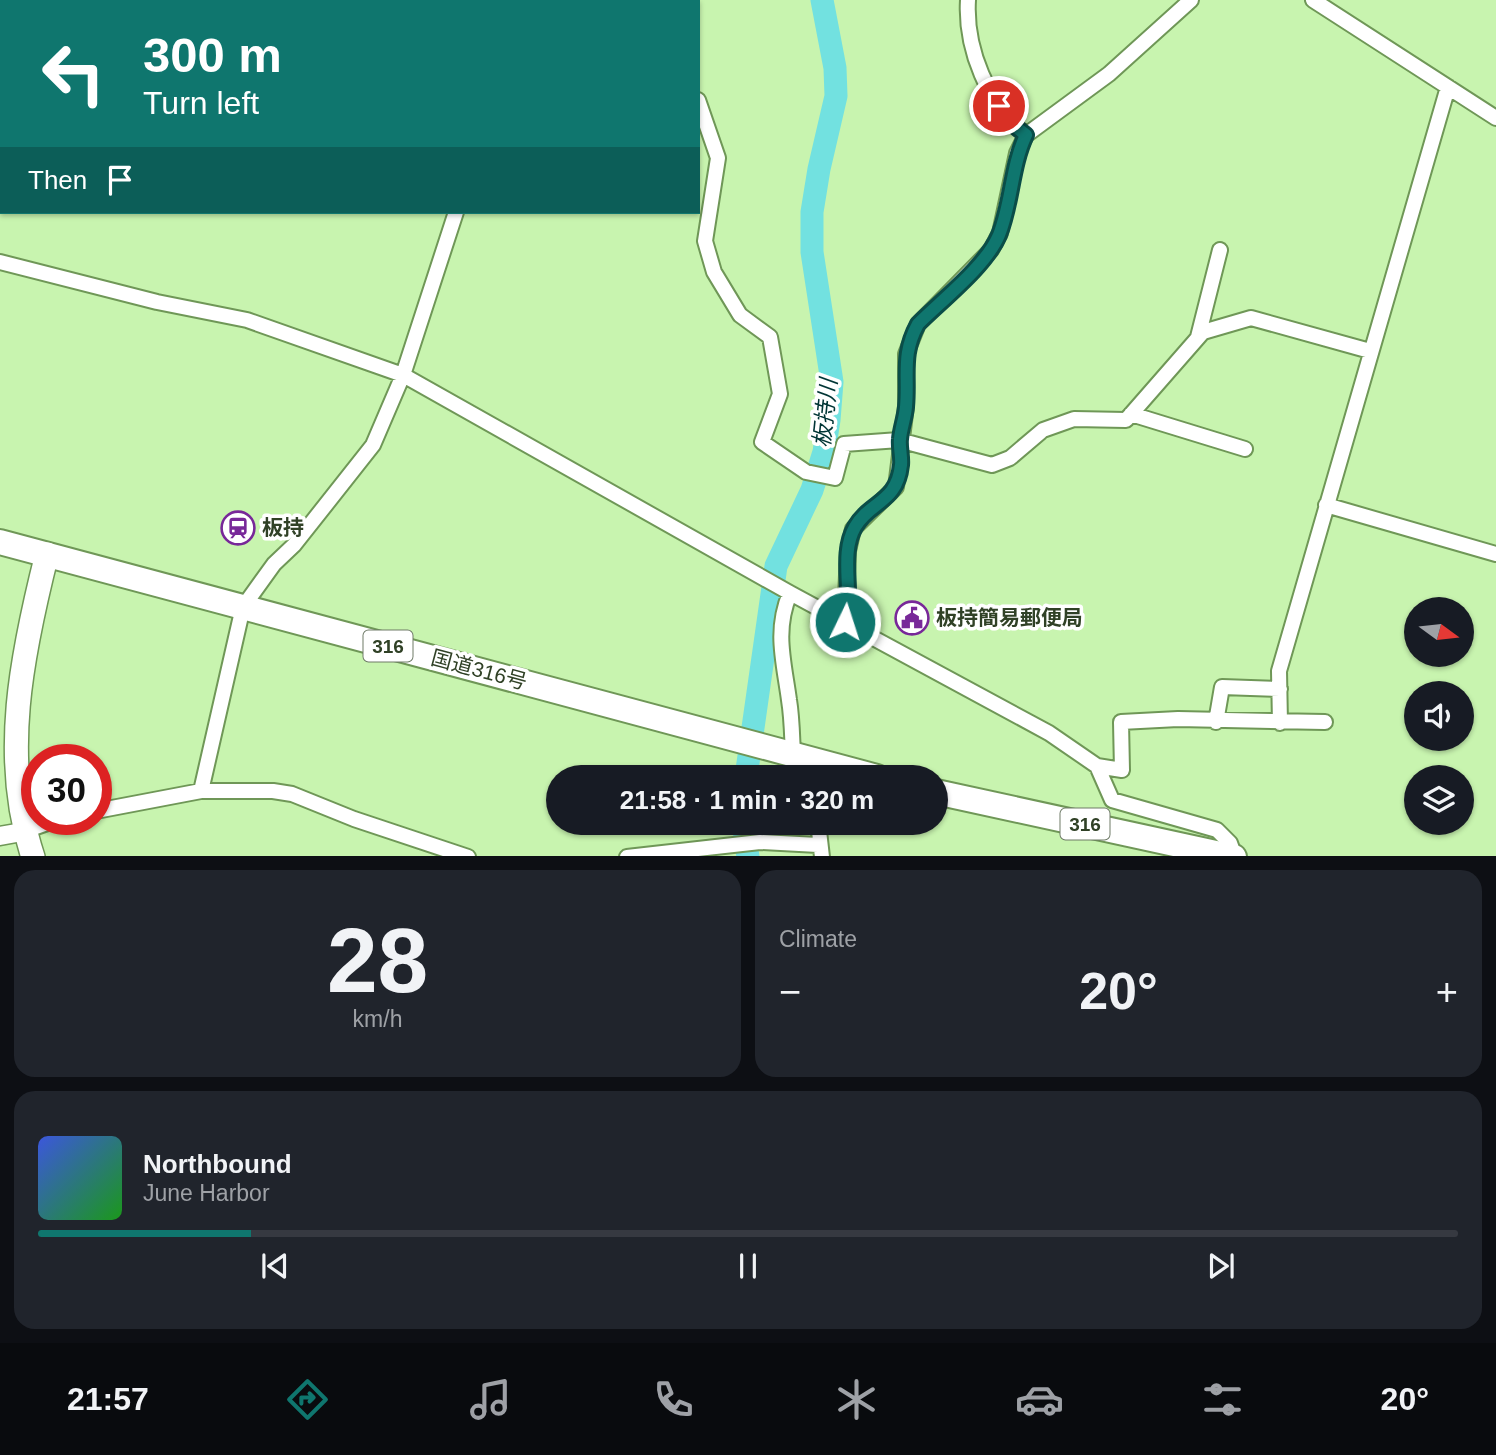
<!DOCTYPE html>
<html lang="en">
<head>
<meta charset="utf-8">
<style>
  :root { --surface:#171b24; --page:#20242c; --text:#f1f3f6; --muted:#9ea1a6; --line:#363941; --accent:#0f766e }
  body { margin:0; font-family:Helvetica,"Noto Sans JP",sans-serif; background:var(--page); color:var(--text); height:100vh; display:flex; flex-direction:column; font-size:26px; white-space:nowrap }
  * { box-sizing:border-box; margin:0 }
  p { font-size:23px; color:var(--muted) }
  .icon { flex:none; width:38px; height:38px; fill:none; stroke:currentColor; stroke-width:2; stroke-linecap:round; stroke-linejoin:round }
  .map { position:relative; height:856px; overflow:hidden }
  .side { display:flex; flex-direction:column; gap:14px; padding:14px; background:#0d0f14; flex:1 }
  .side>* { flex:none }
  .guide { position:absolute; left:0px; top:0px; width:700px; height:214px; box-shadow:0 2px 5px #0004; background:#0f766e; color:#fff; overflow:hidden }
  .needle { width:46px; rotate:105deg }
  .buttons { position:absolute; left:1404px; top:597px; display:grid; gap:14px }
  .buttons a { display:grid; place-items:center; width:70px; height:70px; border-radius:50%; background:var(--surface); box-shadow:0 2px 5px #0004; font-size:35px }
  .speed { position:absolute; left:21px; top:744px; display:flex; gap:14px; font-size:35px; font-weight:700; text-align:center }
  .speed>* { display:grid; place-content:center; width:91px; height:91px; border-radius:50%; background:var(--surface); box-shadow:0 2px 5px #0004; line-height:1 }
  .speed .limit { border:10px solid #d22; background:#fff; color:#111 }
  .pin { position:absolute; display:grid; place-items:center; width:60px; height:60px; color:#fff; margin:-30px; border:4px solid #fff; border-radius:50%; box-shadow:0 2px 7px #0007 }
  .me { position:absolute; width:77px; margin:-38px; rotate:4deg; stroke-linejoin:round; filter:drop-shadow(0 0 5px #0008) }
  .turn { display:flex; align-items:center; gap:24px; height:147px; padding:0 28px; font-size:32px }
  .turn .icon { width:91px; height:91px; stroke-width:2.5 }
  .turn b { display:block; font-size:49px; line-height:60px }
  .then { display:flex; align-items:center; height:66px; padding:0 28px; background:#0003; gap:14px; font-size:26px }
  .big { font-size:52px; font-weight:800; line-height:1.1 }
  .side .tile { flex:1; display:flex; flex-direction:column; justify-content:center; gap:10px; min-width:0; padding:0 24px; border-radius:21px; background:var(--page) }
  .side .dial { align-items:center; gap:0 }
  .dial b { font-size:91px; line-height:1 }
  .song { display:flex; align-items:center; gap:21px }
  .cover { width:84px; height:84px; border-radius:10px; background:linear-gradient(135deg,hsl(230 70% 55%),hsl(120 70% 35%)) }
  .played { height:7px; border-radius:4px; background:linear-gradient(90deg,var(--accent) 15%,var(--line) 15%) }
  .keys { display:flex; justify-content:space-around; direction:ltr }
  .heat { display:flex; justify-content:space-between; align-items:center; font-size:38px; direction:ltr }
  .side .tiles { flex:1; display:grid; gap:14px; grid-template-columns:1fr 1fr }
  .tile:last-child { grid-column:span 2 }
  .trip { position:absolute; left:546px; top:765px; width:402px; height:70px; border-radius:35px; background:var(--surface); box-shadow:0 2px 5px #0004; font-weight:800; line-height:70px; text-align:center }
  .dock { display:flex; height:112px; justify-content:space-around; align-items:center; background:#090b0e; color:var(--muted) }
  .dock .icon { width:49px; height:49px }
  .dock .active { color:var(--accent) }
  .dock b { font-size:32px; color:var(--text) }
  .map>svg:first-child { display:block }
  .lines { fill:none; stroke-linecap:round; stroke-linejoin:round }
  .river { stroke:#72e1e0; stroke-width:23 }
  .minor-casing { stroke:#6f9757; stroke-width:18 }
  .tertiary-casing { stroke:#6f9757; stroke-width:21 }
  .primary-casing { stroke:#6f9757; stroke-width:26 }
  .trunk-casing { stroke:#6f9757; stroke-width:28 }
  .minor { stroke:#fff; stroke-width:14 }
  .tertiary { stroke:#fff; stroke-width:18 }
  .primary { stroke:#fff; stroke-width:23 }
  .trunk { stroke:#fff; stroke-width:24 }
  .route-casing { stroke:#0a4d48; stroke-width:18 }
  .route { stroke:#0f766e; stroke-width:12 }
  .labels { text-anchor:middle; stroke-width:7; stroke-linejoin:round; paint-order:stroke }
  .shield { fill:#fff; stroke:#6e7a67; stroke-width:2 }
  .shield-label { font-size:19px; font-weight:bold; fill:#304126 }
  .poi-label { font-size:21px; font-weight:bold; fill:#304126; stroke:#fff; text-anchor:start }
  .street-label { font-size:21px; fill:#304126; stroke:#fff }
  .water-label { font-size:23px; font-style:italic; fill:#003535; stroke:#fff }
</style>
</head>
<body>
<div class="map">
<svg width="1496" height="857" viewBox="0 0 1496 857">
  <rect width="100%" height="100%" fill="#c8f4af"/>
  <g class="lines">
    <path class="river" d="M746,777L776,566L812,490L824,452L829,420L832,382L812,252V212L819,169L836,96L835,68L822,0
      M743,822L748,857"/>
    <defs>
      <path id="minor" d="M660,0V2
        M968,0C965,49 988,104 1026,135
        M1313,0L1496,118
        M554,2L558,0
        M698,100L718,158L705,241L714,272L740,315L770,337L780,394L762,442L806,472L835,478L844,444L899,440L992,465L1010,458L1043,430L1074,419L1126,420L1203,332L1251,318L1370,351
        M0,262L157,302L247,320L403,375L790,593L1049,733L1097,766L1112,800L1217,830L1230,843L1235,857
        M1198,337L1220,250
        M1131,414L1245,449
        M1326,505L1496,554
        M790,593C774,631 784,662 789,700C792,718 792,736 793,755
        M845,622L848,551L853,529L896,487L906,406V354L918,324L991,250L1000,233L1017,153L1026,135L1109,74L1191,0
        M1216,722L1222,687L1280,689
        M1280,723L1279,671L1448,87
        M1097,766L1122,770L1121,722L1178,719L1325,722
        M201,791L243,607L274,564L294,545L373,445L403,375L456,212
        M96,811L201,791H273L292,794L354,819L468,857
        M818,822L822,857
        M22,832L59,819
        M627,857L760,842L818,845"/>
      <path id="tertiary" d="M0,836L22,832"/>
      <path id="primary" d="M33,857C0,758 22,653 47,554"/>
      <path id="trunk" d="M0,542L877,777
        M936,792L1234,857"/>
    </defs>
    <use href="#minor" class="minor-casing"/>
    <use href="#tertiary" class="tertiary-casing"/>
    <use href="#primary" class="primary-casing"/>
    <use href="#trunk" class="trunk-casing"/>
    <use href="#minor" class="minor"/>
    <use href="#tertiary" class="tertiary"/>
    <use href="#primary" class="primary"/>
    <use href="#trunk" class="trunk"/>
  </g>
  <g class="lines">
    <defs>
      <path id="route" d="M845,622C854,593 839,555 855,527C870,501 897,503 901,465C902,457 899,447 900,439C901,428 905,418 906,407C909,375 901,355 918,324C942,300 986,266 999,235C1012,203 1011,167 1026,135L1007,120L999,106"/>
    </defs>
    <use href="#route" class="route-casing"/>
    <use href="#route" class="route"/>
  </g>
  <defs>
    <symbol id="station-ring" viewBox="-11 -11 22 22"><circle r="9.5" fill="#fff" stroke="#782899" stroke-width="1.5"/><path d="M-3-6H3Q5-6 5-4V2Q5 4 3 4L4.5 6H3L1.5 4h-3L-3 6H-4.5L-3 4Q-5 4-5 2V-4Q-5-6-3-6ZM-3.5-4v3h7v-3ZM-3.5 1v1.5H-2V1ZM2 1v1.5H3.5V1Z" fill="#782899"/></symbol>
    <symbol id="civic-ring" viewBox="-11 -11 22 22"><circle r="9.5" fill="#fff" stroke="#782899" stroke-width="1.5"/><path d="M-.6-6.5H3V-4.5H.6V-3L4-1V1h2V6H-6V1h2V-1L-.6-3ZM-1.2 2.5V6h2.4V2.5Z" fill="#782899"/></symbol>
  </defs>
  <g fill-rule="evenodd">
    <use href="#station-ring" x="219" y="509" width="38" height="38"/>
    <use href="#civic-ring" x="893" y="599" width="38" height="38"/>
  </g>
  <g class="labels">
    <g class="shield">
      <rect x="363.5" y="630.5" width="49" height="31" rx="5"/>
      <rect x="1060.5" y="808.5" width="49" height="31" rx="5"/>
    </g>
    <g class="shield-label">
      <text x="388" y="653">316</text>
      <text x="1085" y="831">316</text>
    </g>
    <g class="poi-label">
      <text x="262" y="535">板持</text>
      <text x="936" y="625">板持簡易郵便局</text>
    </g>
    <g class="street-label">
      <text transform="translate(479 670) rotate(15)" y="7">国道316号</text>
    </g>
    <g class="water-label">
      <text transform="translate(825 413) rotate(-84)" y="8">板持川</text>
    </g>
  </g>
</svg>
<div class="buttons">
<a><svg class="needle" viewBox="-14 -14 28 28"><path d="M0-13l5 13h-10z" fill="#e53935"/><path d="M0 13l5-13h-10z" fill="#9ea1a6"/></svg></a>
<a><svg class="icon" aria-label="sound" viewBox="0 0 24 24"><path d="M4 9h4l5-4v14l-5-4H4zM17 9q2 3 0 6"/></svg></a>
<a><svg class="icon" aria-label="layers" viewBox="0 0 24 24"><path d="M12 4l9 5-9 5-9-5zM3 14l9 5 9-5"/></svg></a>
</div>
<div class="speed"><div class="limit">30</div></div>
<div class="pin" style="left:999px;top:106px;background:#d93025"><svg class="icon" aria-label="arrive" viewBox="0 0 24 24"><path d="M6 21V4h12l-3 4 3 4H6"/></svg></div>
<svg class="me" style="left:845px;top:622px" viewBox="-20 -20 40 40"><circle r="17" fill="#0f766e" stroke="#fff" stroke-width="3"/><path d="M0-11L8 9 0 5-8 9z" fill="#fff"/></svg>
<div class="trip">21:58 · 1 min · 320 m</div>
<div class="guide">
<div class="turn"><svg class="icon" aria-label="left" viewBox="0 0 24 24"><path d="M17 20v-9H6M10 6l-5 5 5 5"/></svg><div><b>300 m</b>Turn left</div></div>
<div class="then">Then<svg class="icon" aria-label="arrive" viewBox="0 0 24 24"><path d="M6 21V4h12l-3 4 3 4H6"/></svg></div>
</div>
</div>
<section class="side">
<div class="tiles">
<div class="tile dial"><b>28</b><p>km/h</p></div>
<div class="tile"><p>Climate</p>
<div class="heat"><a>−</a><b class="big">20°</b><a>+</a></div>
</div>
<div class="tile">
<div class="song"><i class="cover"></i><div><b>Northbound</b><p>June Harbor</p></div></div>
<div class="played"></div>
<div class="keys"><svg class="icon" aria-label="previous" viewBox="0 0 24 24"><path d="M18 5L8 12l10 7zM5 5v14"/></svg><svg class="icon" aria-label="pause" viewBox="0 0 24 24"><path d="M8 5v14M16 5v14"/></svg><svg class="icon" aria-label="next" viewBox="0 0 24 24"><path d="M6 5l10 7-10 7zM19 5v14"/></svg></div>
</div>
</div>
</section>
<nav class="dock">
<b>21:57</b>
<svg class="icon active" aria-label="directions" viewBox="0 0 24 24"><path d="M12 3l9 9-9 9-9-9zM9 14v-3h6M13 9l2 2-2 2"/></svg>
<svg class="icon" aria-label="music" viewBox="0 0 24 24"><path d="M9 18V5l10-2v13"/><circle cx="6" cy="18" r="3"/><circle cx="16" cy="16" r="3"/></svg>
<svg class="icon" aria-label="phone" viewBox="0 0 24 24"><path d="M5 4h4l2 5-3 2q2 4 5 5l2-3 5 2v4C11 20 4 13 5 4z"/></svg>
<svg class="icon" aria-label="climate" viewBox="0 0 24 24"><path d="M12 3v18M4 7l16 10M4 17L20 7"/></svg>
<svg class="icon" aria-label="car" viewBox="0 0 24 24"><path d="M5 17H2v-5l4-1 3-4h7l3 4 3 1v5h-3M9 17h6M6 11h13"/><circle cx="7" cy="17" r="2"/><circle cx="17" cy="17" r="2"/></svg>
<svg class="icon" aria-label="filters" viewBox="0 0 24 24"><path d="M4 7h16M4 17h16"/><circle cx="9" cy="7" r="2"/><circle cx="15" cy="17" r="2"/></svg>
<b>20°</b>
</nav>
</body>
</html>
